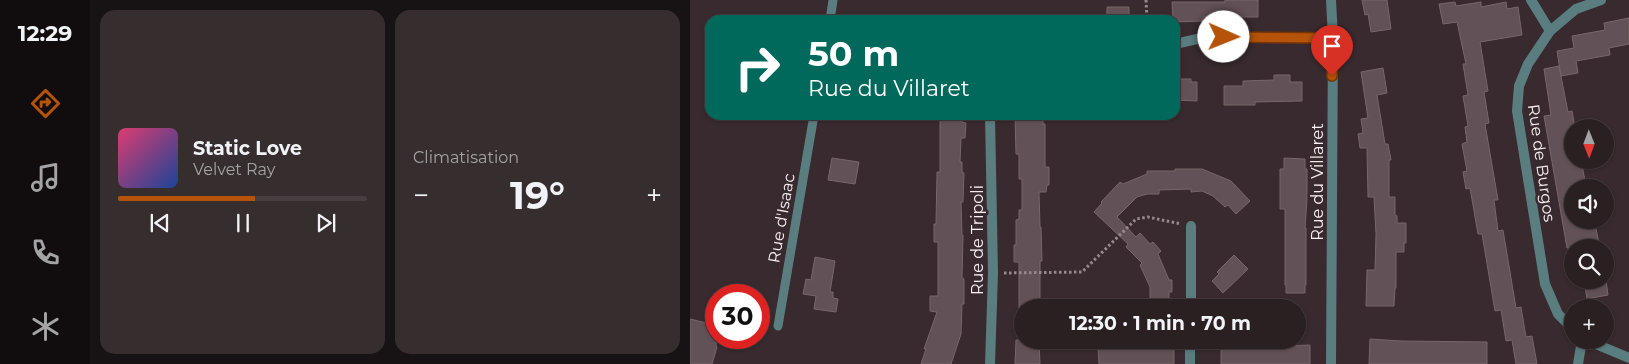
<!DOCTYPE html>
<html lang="fr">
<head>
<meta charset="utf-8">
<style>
  :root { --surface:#2a2022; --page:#362d2f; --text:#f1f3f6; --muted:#a5a3a5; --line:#463e40; --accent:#b45309 }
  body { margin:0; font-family:Montserrat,sans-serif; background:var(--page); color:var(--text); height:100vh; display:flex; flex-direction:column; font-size:19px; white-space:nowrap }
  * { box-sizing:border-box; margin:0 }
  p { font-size:16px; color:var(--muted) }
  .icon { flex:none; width:28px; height:28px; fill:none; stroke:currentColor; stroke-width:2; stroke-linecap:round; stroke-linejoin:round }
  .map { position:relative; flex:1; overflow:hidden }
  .details { display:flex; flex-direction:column; gap:10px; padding:10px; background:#171213; width:600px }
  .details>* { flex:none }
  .top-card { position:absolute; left:15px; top:15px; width:475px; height:105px; border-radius:15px; box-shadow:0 1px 4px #0004,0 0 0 1px var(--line); background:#00695c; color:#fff; overflow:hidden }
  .needle { width:32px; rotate:179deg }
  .tools { position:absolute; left:874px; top:119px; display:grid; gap:10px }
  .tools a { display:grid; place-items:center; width:50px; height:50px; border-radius:50%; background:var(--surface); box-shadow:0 1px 4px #0004,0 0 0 1px var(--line); font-size:25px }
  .speed { position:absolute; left:15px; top:284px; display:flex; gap:10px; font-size:25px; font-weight:700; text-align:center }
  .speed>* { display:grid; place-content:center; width:65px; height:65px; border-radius:50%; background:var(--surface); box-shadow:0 1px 4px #0004,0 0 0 1px var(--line); line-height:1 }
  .speed .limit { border:8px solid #d22; background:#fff; color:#111 }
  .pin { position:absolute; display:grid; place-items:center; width:42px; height:42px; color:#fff; margin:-51px -21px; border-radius:50% 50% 50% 0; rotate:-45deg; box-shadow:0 0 5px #0007 }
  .pin .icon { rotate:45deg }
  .me { position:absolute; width:55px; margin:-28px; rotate:91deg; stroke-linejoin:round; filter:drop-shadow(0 0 4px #0008) }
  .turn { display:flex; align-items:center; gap:18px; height:105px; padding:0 20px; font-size:22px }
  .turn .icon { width:65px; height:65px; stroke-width:2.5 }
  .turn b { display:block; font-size:35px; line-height:42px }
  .big { font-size:38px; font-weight:700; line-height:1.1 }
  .details .widget { flex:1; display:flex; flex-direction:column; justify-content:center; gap:8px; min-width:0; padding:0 18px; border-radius:15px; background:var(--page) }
  .song { display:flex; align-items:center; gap:15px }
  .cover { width:60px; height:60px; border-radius:8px; background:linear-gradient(135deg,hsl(340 70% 55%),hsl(220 70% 35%)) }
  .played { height:5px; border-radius:2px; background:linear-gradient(90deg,var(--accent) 55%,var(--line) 55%) }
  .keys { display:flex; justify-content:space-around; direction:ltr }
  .heat { display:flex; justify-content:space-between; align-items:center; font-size:28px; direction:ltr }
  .details .tiles { flex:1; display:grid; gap:10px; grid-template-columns:repeat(2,1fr) }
  .trip { position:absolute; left:324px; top:299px; width:292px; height:50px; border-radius:25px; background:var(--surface); box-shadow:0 1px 4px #0004,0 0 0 1px var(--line); font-weight:700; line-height:50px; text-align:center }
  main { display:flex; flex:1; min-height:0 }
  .dock { display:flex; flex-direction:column; width:90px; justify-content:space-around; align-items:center; background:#110d0e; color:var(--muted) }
  .dock .icon { width:35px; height:35px }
  .dock .on { color:var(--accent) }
  .dock b { font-size:22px; color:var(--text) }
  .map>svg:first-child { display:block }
  .building { fill:#625257; stroke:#77666b }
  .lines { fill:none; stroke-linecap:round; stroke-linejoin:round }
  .path { stroke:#95898d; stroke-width:3; stroke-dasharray:2.5 2.5; stroke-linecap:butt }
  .lane { stroke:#5a7d7f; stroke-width:9 }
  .street { stroke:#5a7d7f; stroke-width:10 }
  .route-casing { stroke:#753606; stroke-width:12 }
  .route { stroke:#b45309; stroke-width:9 }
  .labels { text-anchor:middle; stroke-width:5; stroke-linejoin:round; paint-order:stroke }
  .street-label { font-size:16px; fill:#fbf1f4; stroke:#382a2e }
</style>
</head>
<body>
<main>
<nav class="dock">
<b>12:29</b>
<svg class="icon on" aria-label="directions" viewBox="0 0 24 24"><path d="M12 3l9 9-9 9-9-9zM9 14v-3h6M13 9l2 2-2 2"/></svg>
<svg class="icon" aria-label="music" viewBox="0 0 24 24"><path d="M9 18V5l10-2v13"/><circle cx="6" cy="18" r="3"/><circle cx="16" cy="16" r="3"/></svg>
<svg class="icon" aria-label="phone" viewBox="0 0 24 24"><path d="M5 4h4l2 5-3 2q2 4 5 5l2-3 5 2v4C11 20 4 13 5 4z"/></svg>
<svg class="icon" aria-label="climate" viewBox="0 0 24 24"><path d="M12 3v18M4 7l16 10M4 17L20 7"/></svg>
</nav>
<section class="details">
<div class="tiles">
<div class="widget">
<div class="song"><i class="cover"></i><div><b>Static Love</b><p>Velvet Ray</p></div></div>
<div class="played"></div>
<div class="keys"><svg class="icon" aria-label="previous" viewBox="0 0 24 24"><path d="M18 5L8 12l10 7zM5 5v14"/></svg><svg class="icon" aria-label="pause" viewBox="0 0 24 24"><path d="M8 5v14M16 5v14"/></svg><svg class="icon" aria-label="next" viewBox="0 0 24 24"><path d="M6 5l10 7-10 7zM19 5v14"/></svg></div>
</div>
<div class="widget"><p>Climatisation</p>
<div class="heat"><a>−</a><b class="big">19°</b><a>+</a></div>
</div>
</div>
</section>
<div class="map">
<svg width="939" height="364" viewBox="0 0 939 364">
  <rect width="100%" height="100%" fill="#382a2e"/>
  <path class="building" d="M535,0H568V17H513V21L485,22V20H483L482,2H535Z
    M672,0H697L701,29L681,32L678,14L675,15Z
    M765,2L766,6L791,2V7L816,2L817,9L828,7L832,35L790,42L798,91L794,92L799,123L795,124L808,200H804L808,231L813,230L826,308L831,307L836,337L842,336L847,364H826L822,340L816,341L811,310L805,311L792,234H788L780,188L776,189L773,172L777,171L772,144L777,142L775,127L778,126L773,96L778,95L773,64H776L767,22L753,24L749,4Z
    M417,7H439V20H417Z
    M939,18V44L919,48L920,55L886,61L888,73L871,76L867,51L884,48L882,36L915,30L914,23Z
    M869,66L878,112L882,111L885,128H882V160H891L896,186L882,188V220H902L903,229H906L910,248H877L854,116L861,115L854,69Z
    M693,68L697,93L687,95L695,144H698L701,160H699V197H705V215L707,216V223H716V243H714V252H706V288H705L704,306H676L677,270H685L686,234L684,197H678L677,148H670L668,134L673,133L671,119L678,118L671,72Z
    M584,75H600V82H612V101L565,102V105H534V86H553V81L584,80Z
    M486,79H501V82H507V101L485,100Z
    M250,115H272V122L276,123L275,138H271L270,162H272V172L274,173L273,202H271L272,235H273L272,278L274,279V304H272L271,334L261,364H231L236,349H234L247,312L240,311V296H248V242H244V224H246L247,172H250Z
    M325,115H353V124H355V167H359V185H357L356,192H349L350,227H351L352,261H350V308H329V262H324V245H326V220L329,219V210H332V179H329V154H326Z
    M142,158L169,162L165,184L138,180Z
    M594,158L615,159V169H617V198L615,228H616V285H615V293H596V285H595V209H590V169H594Z
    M485,169H512L541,181L560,201L546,214L538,205L535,207L523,196L512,191L501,192V189L469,190V194H457L447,197L427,217L446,237L450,233L460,244L463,242L471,251L468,254L479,280H482V292H479V308L460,307V287L450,265L452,263L436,247L438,244L404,212L412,203L411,202L430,182L433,184L457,174V171H485Z
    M544,255L558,269L533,293L522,281L529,274L527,272Z
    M125,257L145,261L140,292H143V298L148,299L146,312L124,309L126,296L113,294L116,279L121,280Z
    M894,280H916L918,295L897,299Z
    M0,319L25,325L23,329L26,334V346L27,347L22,364H0Z
    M680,339L711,341L797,342V364H679Z
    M326,340H349L350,364H325Z
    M531,345L562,347L620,345V364H531Z
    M408,346L445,348L484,347V364H409Z"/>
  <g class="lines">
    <path class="path" d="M456,0L457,20
      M314,273L392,272L446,219L458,217L491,224"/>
    <path class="lane" d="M140,20L143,0
      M88,326L124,115"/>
    <path class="street" d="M841,0L860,31
      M485,44L516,37L643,38
      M501,308V226
      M882,328L868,314L855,284L827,111L829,86L838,64L860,31L886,9L911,0
      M896,340L939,358
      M300,364L303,273L300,115
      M500,364V340
      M641,364L643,38L641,0
      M888,364L892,340"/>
  </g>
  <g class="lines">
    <defs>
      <path id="route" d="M534,37L643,38L642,76"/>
    </defs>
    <use href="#route" class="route-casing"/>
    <use href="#route" class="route"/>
  </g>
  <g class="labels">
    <g class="street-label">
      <text transform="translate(852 163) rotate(82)" y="6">Rue de Burgos</text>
      <text transform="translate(627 182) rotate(-90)" y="6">Rue du Villaret</text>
      <text transform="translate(91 218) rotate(-80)" y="6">Rue d'Isaac</text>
      <text transform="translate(287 240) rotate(-90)" y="6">Rue de Tripoli</text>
    </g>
  </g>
</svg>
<div class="tools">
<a><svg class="needle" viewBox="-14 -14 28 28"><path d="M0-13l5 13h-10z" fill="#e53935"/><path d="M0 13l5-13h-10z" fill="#a5a3a5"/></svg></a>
<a><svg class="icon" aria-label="sound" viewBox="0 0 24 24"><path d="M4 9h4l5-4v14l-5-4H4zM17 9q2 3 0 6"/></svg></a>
<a><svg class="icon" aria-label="search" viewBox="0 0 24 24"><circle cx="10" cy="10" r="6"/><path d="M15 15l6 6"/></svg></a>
<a>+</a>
</div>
<div class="speed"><div class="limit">30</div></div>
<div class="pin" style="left:642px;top:76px;background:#d93025"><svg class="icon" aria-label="arrive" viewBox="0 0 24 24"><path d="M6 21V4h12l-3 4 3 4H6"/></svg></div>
<svg class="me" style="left:534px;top:37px" viewBox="-20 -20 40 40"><circle r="19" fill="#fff"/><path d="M0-13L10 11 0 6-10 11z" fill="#b45309"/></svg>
<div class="trip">12:30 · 1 min · 70 m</div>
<div class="top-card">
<div class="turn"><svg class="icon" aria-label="right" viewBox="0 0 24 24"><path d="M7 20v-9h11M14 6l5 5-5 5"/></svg><div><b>50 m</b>Rue du Villaret</div></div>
</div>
</div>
</main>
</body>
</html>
